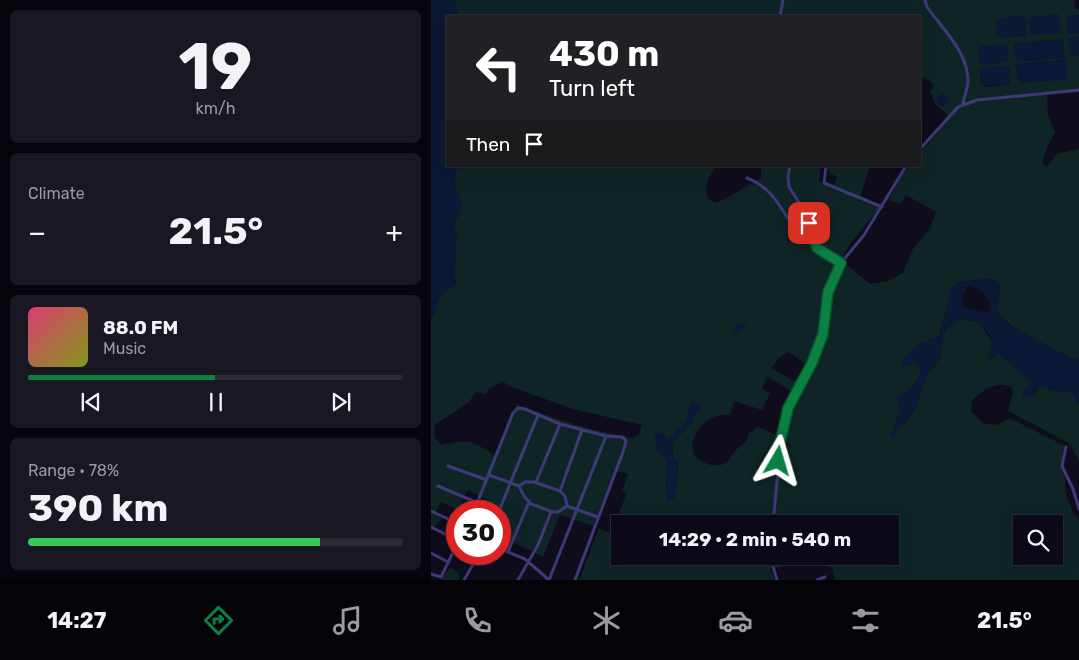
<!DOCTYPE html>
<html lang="en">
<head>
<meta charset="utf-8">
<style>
  :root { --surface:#0b0915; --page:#191722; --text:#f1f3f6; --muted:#9a9aa0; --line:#2b2a34; --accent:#0b8043 }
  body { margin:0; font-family:Rubik,sans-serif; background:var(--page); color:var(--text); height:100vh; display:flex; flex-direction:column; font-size:19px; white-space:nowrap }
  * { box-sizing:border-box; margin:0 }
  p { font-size:16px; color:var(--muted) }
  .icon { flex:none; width:28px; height:28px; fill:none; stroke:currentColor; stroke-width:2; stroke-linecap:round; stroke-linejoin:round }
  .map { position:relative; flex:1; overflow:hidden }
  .panel { display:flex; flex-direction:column; gap:10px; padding:10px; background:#06050c; width:431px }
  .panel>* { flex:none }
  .hud { position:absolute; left:15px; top:15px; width:475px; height:152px; border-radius:0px; box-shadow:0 5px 20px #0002,0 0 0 1px var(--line); background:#202124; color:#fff; overflow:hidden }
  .buttons { position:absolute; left:582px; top:515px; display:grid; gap:10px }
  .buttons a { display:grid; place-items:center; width:50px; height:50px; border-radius:0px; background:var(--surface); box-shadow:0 5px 20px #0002,0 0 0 1px var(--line); font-size:25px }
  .speed { position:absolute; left:15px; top:500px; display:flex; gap:10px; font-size:25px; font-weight:700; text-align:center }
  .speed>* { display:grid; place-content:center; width:65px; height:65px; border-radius:50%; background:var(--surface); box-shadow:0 5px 20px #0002,0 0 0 1px var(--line); line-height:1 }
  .speed .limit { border:8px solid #d22; background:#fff; color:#111 }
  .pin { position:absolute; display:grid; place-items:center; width:42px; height:42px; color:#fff; margin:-21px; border-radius:10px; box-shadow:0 2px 8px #0006 }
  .me { position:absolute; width:55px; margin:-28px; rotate:7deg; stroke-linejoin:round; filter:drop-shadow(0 0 4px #0008) }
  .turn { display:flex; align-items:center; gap:18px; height:105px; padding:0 20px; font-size:22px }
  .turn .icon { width:65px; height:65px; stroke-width:2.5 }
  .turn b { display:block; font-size:35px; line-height:42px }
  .then { display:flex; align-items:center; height:48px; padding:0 20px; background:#0003; gap:10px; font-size:19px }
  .big { font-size:38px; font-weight:700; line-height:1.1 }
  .panel .card { flex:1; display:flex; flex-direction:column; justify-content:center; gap:8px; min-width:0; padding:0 18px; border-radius:8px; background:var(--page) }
  .panel .dial { align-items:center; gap:0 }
  .dial b { font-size:65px; line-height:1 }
  .song { display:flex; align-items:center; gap:15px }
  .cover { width:60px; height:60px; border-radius:8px; background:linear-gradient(135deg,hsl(340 70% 55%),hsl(70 70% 35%)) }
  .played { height:5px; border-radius:2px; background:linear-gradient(90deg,var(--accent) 50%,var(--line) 50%) }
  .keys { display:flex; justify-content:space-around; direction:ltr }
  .heat { display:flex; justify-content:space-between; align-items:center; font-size:28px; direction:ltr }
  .charge { height:8px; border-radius:4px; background:linear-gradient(90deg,#34c759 78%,var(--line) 0) }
  .trip { position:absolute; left:180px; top:515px; width:288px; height:50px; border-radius:0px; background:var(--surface); box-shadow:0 5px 20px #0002,0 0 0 1px var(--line); font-weight:700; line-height:50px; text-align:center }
  .dock { display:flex; height:80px; justify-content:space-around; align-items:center; background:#040408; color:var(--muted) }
  .dock .icon { width:35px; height:35px }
  .dock .on { color:var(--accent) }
  .dock b { font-size:22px; color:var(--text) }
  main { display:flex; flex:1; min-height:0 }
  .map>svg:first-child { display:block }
  .green { fill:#0f2525; fill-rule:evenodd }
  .water { fill:#0b1836; fill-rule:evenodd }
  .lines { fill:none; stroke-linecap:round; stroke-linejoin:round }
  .minor { stroke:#3f3979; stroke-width:3 }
  .route-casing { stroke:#07532c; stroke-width:12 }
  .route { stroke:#0b8043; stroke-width:9 }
</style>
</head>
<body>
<main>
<section class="panel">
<div class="card dial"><b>19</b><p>km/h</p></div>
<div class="card"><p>Climate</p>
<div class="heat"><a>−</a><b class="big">21.5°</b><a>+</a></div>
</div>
<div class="card">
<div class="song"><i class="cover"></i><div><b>88.0 FM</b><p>Music</p></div></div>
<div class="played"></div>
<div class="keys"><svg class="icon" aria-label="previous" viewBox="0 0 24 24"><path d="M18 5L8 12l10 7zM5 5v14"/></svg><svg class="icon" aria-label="pause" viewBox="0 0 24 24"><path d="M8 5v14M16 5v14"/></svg><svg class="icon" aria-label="next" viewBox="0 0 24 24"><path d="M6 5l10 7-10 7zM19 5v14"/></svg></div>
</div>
<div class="card"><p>Range · 78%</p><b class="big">390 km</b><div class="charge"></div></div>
</section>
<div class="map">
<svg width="648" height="580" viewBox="0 0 648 580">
  <rect width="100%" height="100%" fill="#0f0c1c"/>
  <path class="green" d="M23,0H643L644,9H648V15L637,16L636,17L637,33L648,34V37L638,38L640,56L648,55V92L616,95L617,116L624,132L616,147L611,164L616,166L626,154L648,149V360C634,356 577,327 569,316C564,311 567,303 568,297L555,279L527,282L516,307L508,336L488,344L470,363L477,366L483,363L488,365C494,380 477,390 466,398V401L470,412L462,427L466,428L474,424L484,409L496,375L509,358L512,337L518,326L531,319L547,322L551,326L562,344L557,358L560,360L564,355H569L597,379L599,384L592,394L604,393L608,387L613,386C617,388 620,391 625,391C632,392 635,389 642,393L648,405V461L638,443L577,411L582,393L581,388C566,379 551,391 541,401L540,411L552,423L566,425L578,418L636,447L630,467L634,479L635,495L642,512L648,521V580H404L402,570L392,558L339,569L344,580H148L168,528L180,533L196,493L191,491L197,474L184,470L162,526L129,515L112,557L74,538L77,529L69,526V511H66L68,506L37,490L27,509L9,502L4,515L11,518L0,531V320C6,312 4,303 9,296C14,289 19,291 25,282L22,272L25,263L24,249L26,236L22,224L28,215L31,204L23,185L26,166H285C277,178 268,195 284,203L294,199L330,178V166H390L388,180L401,189L406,178L397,171L398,166H439L428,200L449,208L421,241L410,260L439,284L457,281L472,273L482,249L499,228L505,212L475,195L469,204L458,200L469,178L478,166H489V153L519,117L505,105L499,92L503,85L496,79L489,76V16H29ZM590,16L594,18L596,22L594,36L569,37L566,20ZM635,60L636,79L588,83L587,64ZM549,69L579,84L554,87L550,84ZM358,352L377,366L368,384L340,368L350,356ZM337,377L362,392L356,406L348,437L326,426L323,431L318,433C316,442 313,443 306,449C302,452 300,459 296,462C285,470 271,463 263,455C262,451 261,446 262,442C264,427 283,412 299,415L303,401L331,410L339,393L331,388ZM73,381L75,385L142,409L211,425L208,434L202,438C162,431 124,419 86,405L63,455C40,440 37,439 10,445L3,437L4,425L38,402L45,392L54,394L59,388ZM270,407L262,417L261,423L241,443L242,456L247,462L245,491L237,501L235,495L236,460L231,434L238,439L256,420L257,411ZM189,524H459V556H189ZM591,524H624V556H591Z
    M19,568L27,572L29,580H10Z"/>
  <path class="water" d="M0,0H23L29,16H16V166H26L23,185L30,202L31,207L29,214L22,224L26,236L24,249L25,263L22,272L25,284C21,290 13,290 9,297C4,304 7,312 0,320Z
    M628,14L629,31L627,33L602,35L600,33L598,17Z
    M648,15V34H638L636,16Z
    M590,16L594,18L596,22L595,35L571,38L566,34L565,22L567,18Z
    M648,37V55L639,56L637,38Z
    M632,39L634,58L587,62L584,60L583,45L585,43Z
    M574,44L577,47V62L549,65L547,49L548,46Z
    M635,60L636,79L589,83L587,81L585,66L587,64Z
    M576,66L579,68V84L551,86L549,70L550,68Z
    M506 100a6 6 0 1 1 12 0a6 6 0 1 1-12 0Z
    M555,279C583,278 559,305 570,318C579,328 594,333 606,340C620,347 632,356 648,360V405L646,404L644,396L639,391L625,392L613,386L608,387L601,396L592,398V394L598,384L597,379L569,355H564L560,360H557V358C565,342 560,334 547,322L531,319L518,326L512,337L509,358L496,375L484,409L474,424L466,428L463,437L460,438L459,436L470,412L466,401V398C477,390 495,380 488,365L483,363L473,367L470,363L488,344L508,336L510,334L520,289L527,282ZM539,286C551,289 563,300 557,313L536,308L531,305L530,302L535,289Z
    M313,323L316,324L310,331L301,335C302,325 305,325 313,323Z
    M262,403L272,404L262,417L261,423L241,443L242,456L247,462L245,491L242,500L237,501L235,495L236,460L225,450L224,433L227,432L238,439L256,420L259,404Z"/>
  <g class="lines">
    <path class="minor" d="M494,0L496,7C511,28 537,52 537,81C537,88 533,96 532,104
      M349,16L352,0
      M489,149L527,107L546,100L648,90
      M359,166L357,176L358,187L374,212L386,247L410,263
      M395,166L393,183L451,207
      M316,178C354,192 353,232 386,247
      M635,447L631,466L642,489L648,509
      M17,466L56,480
      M58,475L88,486L94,482H103L129,491L134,496L136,506L167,517
      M105,482L129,424
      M7,486L47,503
      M88,486L93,496L100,504L122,512H127L136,506
      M129,491L151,430
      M0,511L26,523
      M43,511L82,413L87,408L94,409L129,424L175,436L192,437L195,441L192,452L144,580
      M68,511L107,415
      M342,524L347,472V452L351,434L358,405L381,363L392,334L394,321L396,297L399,284L410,263L433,235L475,166
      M0,527L26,540
      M69,549L94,559L118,580
      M77,552L98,502
      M0,553L17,562
      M339,556L346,580
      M0,574L10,577L26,544
      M33,580L48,554
      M87,580L107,545L120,512
      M118,580L175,436
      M386,580L394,577"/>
  </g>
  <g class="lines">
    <defs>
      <path id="route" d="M347,461V452L357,408L381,363L392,334L397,292L410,263L386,248L378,223"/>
    </defs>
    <use href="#route" class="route-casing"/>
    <use href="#route" class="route"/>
  </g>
</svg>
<div class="buttons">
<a><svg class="icon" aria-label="search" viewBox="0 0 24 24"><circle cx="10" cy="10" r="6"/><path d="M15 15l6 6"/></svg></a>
</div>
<div class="speed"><div class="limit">30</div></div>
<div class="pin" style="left:378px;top:223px;background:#d93025"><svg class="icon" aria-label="arrive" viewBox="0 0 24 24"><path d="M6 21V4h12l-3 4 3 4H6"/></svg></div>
<svg class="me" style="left:347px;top:461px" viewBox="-20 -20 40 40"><path d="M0-17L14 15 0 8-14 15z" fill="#0b8043" stroke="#fff" stroke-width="4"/></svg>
<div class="trip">14:29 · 2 min · 540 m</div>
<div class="hud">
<div class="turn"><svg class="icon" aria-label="left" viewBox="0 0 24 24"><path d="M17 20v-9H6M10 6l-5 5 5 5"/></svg><div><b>430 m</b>Turn left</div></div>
<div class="then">Then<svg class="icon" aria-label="arrive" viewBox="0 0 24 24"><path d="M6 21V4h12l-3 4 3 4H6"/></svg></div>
</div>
</div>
</main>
<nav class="dock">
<b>14:27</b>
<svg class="icon on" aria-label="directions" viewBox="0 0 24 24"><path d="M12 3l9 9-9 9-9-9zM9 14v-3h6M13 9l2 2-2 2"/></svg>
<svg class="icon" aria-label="music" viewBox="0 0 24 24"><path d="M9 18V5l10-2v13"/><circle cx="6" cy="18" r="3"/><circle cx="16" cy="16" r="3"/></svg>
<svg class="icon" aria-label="phone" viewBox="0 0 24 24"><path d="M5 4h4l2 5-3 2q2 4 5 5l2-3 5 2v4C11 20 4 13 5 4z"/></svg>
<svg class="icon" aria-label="climate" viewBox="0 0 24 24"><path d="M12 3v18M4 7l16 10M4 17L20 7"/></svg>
<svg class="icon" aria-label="car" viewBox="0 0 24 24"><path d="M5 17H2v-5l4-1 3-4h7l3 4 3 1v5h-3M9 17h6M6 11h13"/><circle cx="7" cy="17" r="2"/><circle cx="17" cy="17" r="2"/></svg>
<svg class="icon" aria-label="filters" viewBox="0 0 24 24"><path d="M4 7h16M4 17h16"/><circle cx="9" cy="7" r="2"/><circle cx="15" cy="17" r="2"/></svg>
<b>21.5°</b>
</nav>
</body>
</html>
